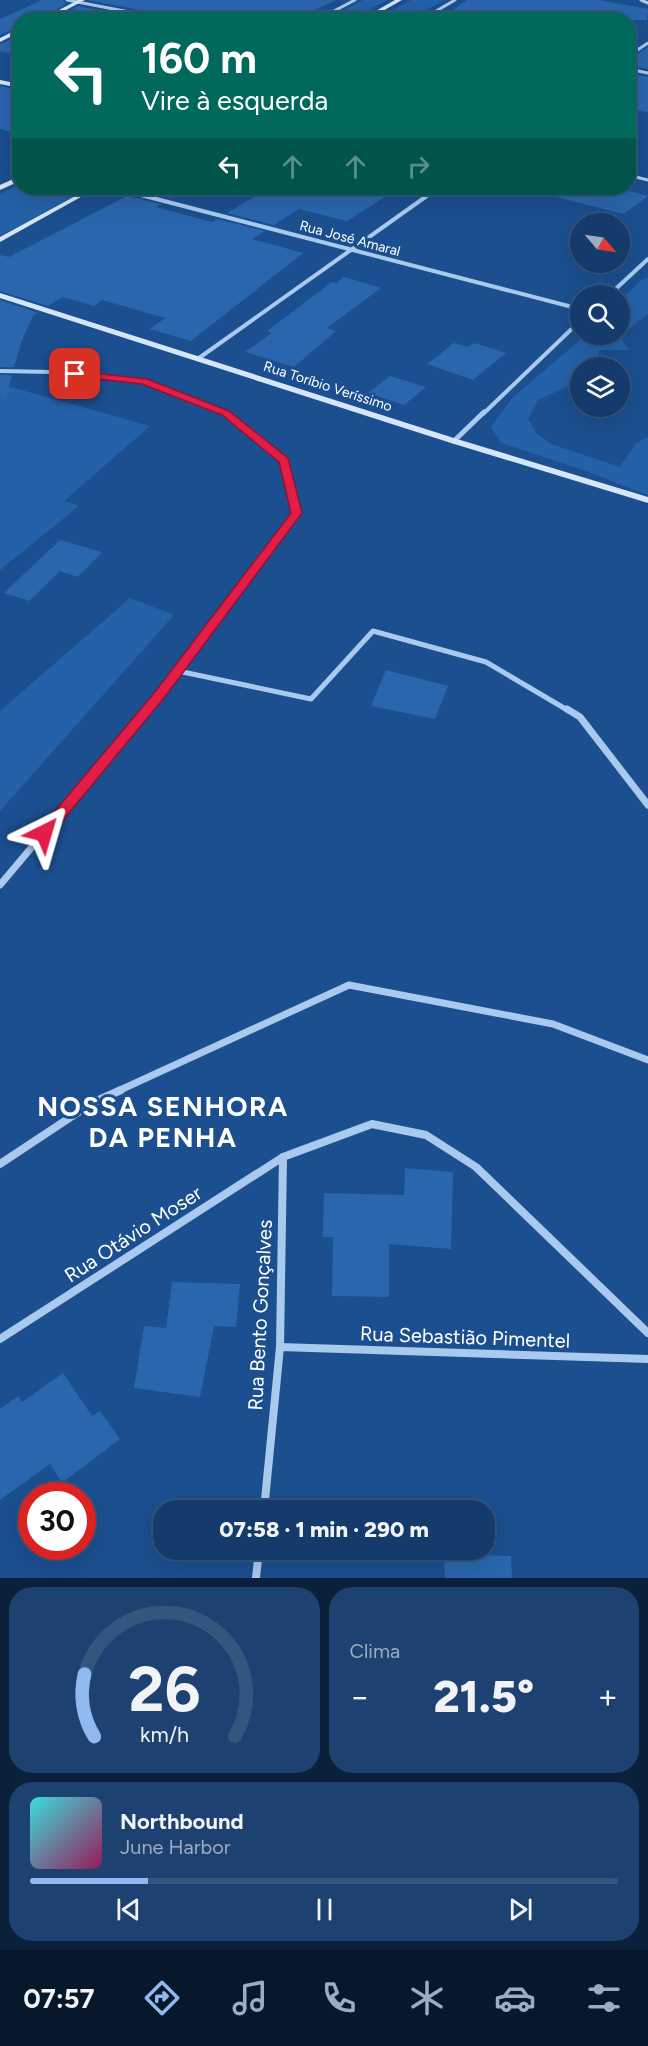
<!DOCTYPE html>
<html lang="pt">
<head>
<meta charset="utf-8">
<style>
  :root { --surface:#143b6b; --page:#1d4271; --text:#f1f3f6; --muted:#9dadc1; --line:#33557e; --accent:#90b9f0 }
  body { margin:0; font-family:Figtree,sans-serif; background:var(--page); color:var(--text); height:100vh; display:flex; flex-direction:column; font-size:22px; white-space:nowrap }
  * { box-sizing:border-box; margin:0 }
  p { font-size:20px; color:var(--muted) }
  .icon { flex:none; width:33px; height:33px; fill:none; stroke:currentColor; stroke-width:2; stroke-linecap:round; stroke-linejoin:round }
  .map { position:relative; height:1578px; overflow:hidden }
  .drawer { display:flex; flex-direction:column; gap:9px; padding:9px; background:#0b203b; flex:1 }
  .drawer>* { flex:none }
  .banner { position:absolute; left:12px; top:12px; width:624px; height:183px; border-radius:24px; box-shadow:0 6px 24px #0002,0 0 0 2px var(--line); background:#00695c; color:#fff; overflow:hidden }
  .needle { width:39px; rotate:119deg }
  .tools { position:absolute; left:570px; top:213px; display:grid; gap:12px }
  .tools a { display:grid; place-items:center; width:60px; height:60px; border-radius:50%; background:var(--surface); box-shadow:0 6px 24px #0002,0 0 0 2px var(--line); font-size:30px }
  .speed { position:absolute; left:18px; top:1482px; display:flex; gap:12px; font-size:30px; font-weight:700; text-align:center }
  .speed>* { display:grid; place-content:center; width:78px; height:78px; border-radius:50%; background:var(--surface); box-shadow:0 6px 24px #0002,0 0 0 2px var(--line); line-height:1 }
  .speed .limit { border:9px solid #d22; background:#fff; color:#111 }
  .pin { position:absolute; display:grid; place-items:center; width:51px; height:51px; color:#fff; margin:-26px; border-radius:12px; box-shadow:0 3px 9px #0006 }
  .me { position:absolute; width:66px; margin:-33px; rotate:40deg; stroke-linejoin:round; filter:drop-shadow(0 0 4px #0008) }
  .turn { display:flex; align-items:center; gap:21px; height:126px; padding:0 30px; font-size:27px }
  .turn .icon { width:78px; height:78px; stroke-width:2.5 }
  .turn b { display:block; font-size:42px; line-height:51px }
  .lanes { display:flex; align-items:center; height:57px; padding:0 30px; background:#0003; justify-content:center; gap:30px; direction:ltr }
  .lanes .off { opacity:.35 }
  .big { font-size:45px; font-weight:800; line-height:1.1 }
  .drawer .tile { flex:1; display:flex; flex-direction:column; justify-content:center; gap:9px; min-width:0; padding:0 21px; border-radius:24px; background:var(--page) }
  .drawer .dial { align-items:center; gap:0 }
  .dial svg { height:156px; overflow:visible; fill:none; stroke:var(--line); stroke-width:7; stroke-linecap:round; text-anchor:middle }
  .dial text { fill:var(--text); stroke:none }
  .song { display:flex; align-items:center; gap:18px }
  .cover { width:72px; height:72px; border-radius:9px; background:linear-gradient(135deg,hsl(180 70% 55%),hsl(330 70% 35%)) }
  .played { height:6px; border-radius:3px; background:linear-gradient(90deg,var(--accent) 20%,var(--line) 20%) }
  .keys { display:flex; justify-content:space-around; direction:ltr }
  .heat { display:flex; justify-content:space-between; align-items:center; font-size:33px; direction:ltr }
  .drawer .tiles { flex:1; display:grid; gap:9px; grid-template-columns:1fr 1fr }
  .tile:last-child { grid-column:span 2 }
  .trip { position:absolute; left:153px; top:1500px; width:342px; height:60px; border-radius:24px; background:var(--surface); box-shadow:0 6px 24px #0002,0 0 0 2px var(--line); font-weight:800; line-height:60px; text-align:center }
  .tab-bar { display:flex; height:96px; justify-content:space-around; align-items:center; background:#08182b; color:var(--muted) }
  .tab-bar .icon { width:42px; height:42px }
  .tab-bar .current { color:var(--accent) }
  .tab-bar b { font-size:27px; color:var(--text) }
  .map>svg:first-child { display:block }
  .green { fill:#2461a8 }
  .building { fill:#2a66ad }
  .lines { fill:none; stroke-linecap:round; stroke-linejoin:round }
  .street-far4 { stroke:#a9c9ee; stroke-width:3 }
  .street-far3 { stroke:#a9c9ee; stroke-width:4 }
  .street-far2 { stroke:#a9c9ee; stroke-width:5 }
  .street-far1 { stroke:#a9c9ee; stroke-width:7 }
  .street { stroke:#a9c9ee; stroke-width:8 }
  .secondary { fill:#d6e6fa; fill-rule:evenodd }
  .route { fill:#e11d48; stroke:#92132f; stroke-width:1.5 }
  .labels { text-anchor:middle; stroke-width:6; stroke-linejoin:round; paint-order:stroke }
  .far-street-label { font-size:14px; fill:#fff; stroke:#1b4f8f }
  .near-street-label { font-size:20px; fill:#fff; stroke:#1b4f8f }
  .near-district-label { font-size:27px; font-weight:bold; letter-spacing:1.5px; fill:#fff; stroke:#1b4f8f }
</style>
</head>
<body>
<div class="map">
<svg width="648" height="1578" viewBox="0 0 648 1578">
  <rect width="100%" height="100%" fill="#1b4f8f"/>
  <path class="green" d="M363,0H388L351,19H325Z
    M411,0H445L410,19H375Z
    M19,184L20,188H89L0,236V194Z
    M648,277V314L620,336L629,350H599L598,367L580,368V381L538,400L528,419L536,433L551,444L620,467L636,443L648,437V495L586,471L501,443L491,427L512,398L586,335L620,334V301L640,281Z
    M0,384L150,426L64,501L79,506L0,570Z
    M130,598L174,615L0,811V711Z"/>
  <path class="building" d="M42,0H63L66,4L38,20H20V26L0,35V19Z
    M87,0H336L293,20H175L172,16Z
    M467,0H599L648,9L647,20H439Z
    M78,6L149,20H53Z
    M20,35V55L0,51V44Z
    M648,47V69L628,65V60Z
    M628,73L648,77V112L628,109Z
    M0,86L20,91V134L0,129Z
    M141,188H189L171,198L137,190Z
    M269,188H399L347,221L299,209L274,225L227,213Z
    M549,188H618L648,196L624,214L548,195Z
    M127,196L161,204L156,207L212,222L217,219L265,231L252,239L303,253L191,341L150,329L165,318L102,300L94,306L63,297L48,306L0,291V255L9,257Z
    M344,277L381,288L327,328L336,331L294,367L245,352L272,333L267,331L332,282L336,283Z
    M0,300L38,313L33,316L22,340L14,367H0Z
    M454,343L468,347L474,343L506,353L473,380L427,364Z
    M0,375H12L6,397L0,396Z
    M390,376L426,387L404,405L368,393Z
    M60,540L102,552L78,577L60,571L29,601L4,593Z
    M386,670L448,686L435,719L371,706Z
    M405,1168L453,1172L451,1249L389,1244V1297L332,1296L333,1237H323L324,1193L404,1195Z
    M172,1282L240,1284L236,1327L214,1326L200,1397L134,1388L144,1326L166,1328Z
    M63,1373L92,1416L100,1411L120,1439L62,1483L50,1464L0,1500V1409L18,1396L22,1402Z
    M444,1554L511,1556L512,1578H445Z"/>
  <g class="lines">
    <path class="street-far4" d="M67,0L171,20
      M641,0L648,3
      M317,20L355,0
      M421,20L455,0
      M628,56L648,43
      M628,69L648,73
      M628,175L648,180"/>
    <path class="street-far3" d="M114,188L580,309
      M608,296L648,259
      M199,358L438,188
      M0,371L52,372L144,381L227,414
      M483,414L580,321"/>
    <path class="street-far2" d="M454,441L484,412
      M178,671L311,699L373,631L486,662L569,711
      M147,711L297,513L284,460L224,412"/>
    <path class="street-far1" d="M567,709L580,717L648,805
      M0,885L148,709
      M118,1091L349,985L553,1024L648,1060"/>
    <path class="street" d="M0,1164L92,1103L121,1090
      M0,1339L283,1157L372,1124L426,1135L476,1167L648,1333
      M280,1347L648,1359
      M264,1510L280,1347L283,1157
      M256,1578L259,1550"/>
    <path class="secondary" d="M78,0H85L47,20H40Z
      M395,0H402L367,20H360Z
      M20,28V32L0,42V38Z
      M0,80L20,84V88L0,84Z
      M20,176V181L0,190V185Z
      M90,188H97L0,242V237Z
      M0,293L457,439L648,497V503L451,443L0,298Z"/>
  </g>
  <path class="route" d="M75,371L147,379L229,411L288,458L302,513L164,698L49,837L44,838L37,833L39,830L155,692L291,513L279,462L222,415L142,384L71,376L70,374Z"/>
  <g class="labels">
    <g class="far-street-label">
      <text transform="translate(350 238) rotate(15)" y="5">Rua José Amaral</text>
      <text transform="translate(328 386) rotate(18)" y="5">Rua Toríbio Veríssimo</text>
    </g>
    <g class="near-street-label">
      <text transform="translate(133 1234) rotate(-33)" y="7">Rua Otávio Moser</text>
      <text transform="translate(260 1315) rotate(-87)" y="7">Rua Bento Gonçalves</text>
      <text transform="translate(465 1337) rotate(2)" y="7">Rua Sebastião Pimentel</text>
    </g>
    <g class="near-district-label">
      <text x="163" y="1116">NOSSA SENHORA<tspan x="163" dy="31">DA PENHA</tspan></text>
    </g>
  </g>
</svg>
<div class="tools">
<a><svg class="needle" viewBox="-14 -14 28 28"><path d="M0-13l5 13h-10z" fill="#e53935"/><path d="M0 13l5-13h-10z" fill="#9dadc1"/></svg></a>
<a><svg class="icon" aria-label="search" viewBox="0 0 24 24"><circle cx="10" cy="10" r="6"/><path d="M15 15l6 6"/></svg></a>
<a><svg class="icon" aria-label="layers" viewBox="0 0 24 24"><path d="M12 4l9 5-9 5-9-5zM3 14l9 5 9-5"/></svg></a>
</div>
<div class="speed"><div class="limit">30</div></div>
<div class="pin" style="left:75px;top:374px;background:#d93025"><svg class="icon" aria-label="arrive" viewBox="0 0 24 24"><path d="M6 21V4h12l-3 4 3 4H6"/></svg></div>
<svg class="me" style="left:44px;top:833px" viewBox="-20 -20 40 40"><path d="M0-17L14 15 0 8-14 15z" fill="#e11d48" stroke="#fff" stroke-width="4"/></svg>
<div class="trip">07:58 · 1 min · 290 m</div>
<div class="banner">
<div class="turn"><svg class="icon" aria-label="left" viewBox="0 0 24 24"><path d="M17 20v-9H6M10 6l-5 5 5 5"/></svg><div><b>160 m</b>Vire à esquerda</div></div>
<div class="lanes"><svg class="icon" aria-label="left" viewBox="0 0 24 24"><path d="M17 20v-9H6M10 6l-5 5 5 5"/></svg><svg class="icon off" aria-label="ahead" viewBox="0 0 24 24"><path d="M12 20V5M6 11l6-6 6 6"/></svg><svg class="icon off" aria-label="ahead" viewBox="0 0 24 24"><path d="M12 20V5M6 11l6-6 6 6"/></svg><svg class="icon off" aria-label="right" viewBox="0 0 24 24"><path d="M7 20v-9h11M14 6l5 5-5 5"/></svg></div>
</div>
</div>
<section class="drawer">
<div class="tiles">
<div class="tile dial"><svg viewBox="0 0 100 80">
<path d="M14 69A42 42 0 1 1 86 69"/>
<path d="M14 69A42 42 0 0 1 9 37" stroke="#90b9f0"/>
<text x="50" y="56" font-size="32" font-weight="700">26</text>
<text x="50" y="72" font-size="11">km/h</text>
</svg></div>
<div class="tile"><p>Clima</p>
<div class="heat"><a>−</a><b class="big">21.5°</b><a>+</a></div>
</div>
<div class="tile">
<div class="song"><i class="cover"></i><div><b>Northbound</b><p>June Harbor</p></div></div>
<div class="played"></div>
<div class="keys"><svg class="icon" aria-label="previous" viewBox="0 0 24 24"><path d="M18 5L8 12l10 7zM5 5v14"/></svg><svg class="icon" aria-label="pause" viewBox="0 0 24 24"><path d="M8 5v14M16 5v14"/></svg><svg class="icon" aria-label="next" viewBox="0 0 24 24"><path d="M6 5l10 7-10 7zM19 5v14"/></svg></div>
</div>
</div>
</section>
<nav class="tab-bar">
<b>07:57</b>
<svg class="icon current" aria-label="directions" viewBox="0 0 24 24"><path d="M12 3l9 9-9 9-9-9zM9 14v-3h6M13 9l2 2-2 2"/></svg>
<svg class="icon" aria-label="music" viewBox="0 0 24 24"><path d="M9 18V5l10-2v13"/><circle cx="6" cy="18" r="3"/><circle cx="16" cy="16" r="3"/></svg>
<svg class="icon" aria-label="phone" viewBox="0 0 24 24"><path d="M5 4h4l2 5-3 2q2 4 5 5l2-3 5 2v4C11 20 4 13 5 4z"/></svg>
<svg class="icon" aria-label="climate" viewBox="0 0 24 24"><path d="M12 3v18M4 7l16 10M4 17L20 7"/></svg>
<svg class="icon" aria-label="car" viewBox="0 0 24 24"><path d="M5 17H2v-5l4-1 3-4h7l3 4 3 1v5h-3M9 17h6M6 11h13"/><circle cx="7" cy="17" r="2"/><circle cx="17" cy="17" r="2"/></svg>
<svg class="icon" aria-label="filters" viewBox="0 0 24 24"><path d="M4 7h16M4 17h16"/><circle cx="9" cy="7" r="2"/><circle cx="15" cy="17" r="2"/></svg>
</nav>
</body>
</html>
